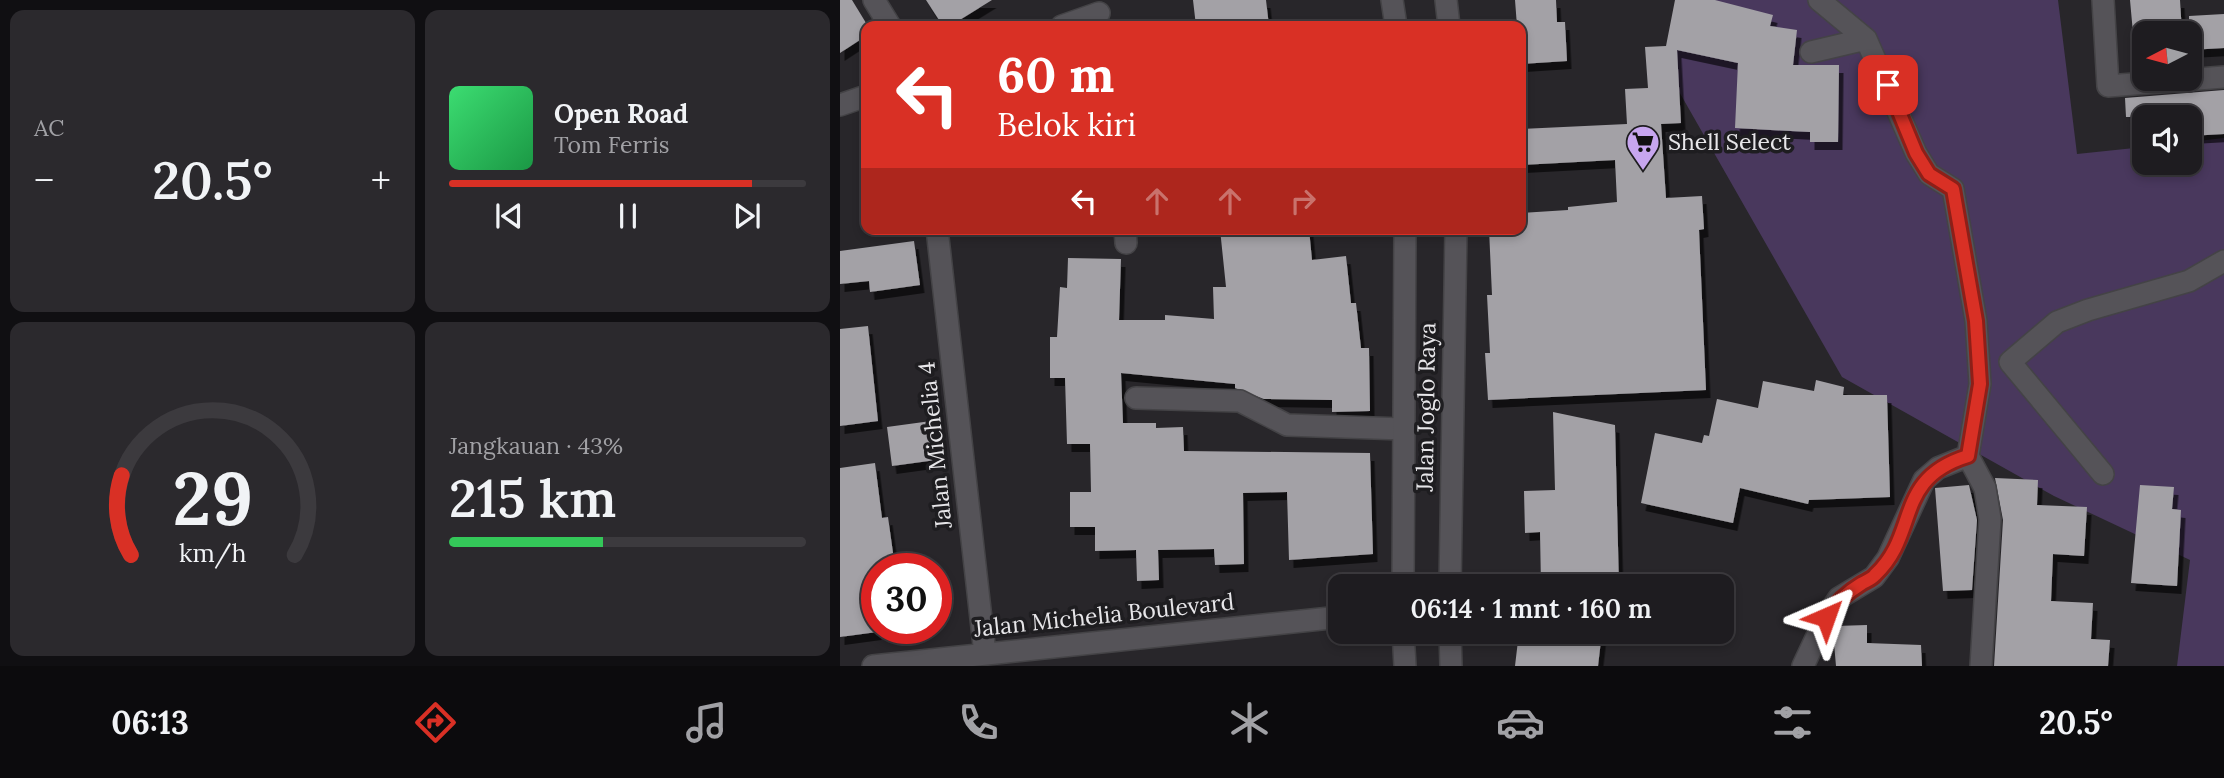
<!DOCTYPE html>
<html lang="id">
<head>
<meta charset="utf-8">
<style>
  :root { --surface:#1e1c20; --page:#2b292d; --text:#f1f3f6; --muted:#a1a1a5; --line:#3c3a3e; --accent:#d93025 }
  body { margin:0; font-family:Lora,serif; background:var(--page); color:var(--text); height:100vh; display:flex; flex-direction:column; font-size:26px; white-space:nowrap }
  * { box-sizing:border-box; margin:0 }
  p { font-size:23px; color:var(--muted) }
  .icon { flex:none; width:38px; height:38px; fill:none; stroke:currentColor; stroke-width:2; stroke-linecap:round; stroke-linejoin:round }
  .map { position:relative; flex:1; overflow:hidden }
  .sheet { display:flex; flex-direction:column; gap:10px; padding:10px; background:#100f12; width:840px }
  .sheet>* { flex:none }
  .banner { position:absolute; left:21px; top:21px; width:665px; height:214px; border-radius:14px; box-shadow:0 4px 10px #0003,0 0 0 2px var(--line); background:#d93025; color:#fff; overflow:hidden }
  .needle { width:46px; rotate:264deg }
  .buttons { position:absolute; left:1292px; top:21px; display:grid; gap:14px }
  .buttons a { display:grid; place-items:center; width:70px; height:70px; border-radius:14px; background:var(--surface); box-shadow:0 4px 10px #0003,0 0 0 2px var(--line); font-size:35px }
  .speed { position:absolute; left:21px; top:553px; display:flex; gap:14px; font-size:35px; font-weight:700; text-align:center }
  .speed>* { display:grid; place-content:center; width:91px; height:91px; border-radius:50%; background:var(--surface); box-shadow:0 4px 10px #0003,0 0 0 2px var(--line); line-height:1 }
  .speed .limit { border:10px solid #d22; background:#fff; color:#111 }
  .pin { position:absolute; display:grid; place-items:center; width:60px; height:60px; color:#fff; margin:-30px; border-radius:14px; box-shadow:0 4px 10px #0006 }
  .me { position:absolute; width:77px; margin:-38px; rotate:43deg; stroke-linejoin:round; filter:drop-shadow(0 0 5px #0008) }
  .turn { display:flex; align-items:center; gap:24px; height:147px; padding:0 21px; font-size:32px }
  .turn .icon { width:91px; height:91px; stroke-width:2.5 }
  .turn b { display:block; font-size:49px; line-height:60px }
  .lanes { display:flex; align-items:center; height:66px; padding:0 21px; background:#0003; justify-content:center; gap:35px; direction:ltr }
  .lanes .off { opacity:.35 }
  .big { font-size:52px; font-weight:600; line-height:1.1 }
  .sheet .card { flex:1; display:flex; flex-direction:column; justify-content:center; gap:10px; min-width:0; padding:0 24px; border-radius:14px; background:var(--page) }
  .sheet .dial { align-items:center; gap:0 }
  .dial svg { height:182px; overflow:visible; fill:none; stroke:var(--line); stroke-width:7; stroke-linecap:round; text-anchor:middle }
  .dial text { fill:var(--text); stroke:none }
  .song { display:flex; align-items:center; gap:21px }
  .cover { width:84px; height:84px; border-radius:10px; background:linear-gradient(135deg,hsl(140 70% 55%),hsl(140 70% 35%)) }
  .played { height:7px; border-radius:4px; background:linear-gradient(90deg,var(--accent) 85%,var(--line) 85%) }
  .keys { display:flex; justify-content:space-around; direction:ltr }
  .heat { display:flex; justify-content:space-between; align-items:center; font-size:38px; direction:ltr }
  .charge { height:10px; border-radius:5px; background:linear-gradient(90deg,#34c759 43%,var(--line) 0) }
  .sheet .tiles { flex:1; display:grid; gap:10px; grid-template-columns:repeat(2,1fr) }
  .trip { position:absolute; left:488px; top:574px; width:406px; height:70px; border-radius:14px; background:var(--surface); box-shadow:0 4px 10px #0003,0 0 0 2px var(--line); font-weight:600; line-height:70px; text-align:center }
  .menu { display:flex; height:112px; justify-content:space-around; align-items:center; background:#0c0b0d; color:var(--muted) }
  .menu .icon { width:49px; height:49px }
  .menu .on { color:var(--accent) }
  .menu b { font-size:32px; color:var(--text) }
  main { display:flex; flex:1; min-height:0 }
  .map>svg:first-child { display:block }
  .green { fill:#49385d }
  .building { fill:#a3a1a6; filter:url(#shadow) }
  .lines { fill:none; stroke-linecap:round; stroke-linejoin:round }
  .minor-casing { stroke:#444346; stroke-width:24 }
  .secondary-casing { stroke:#444346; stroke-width:24 }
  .minor { stroke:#555358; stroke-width:21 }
  .secondary { stroke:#555358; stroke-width:21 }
  .route-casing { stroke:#8d1f18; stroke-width:18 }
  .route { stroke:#d93025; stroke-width:12 }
  .labels { text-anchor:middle; stroke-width:7; stroke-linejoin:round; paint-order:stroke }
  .poi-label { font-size:23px; fill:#e7e6e9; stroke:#1e1d20; text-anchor:start }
  .street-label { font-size:23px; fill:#e7e6e9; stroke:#1e1d20 }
</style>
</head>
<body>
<main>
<section class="sheet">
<div class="tiles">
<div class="card"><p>AC</p>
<div class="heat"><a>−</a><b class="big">20.5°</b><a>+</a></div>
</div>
<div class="card">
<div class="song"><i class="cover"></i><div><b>Open Road</b><p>Tom Ferris</p></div></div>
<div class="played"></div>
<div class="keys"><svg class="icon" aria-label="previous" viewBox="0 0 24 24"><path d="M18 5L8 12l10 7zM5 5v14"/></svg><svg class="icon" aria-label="pause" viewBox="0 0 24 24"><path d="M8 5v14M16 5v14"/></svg><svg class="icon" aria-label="next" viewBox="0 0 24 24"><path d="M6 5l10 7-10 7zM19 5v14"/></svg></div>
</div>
<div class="card dial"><svg viewBox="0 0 100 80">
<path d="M14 69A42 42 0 1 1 86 69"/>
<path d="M14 69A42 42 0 0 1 10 34" stroke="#d93025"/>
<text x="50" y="56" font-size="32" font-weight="700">29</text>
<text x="50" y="72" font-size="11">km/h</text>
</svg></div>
<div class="card"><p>Jangkauan · 43%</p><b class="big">215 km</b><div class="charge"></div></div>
</div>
</section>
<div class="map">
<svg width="1384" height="666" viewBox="0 0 1384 666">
  <defs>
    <filter id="shadow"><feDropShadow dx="4.5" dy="8" stdDeviation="0" flood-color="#0009"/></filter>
  </defs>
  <rect width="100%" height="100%" fill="#28262a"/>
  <path class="green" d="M859,0H1218L1237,154L1304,147V163H1349V142L1384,138V666H1337L1350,560L1214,496L1002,377L821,60Z"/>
  <path class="building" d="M0,0H12L26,23V36L0,53Z
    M86,0H152L110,26H103Z
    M353,0H426L429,26H356Z
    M675,0H716L717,22H725L727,61L681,64V26H677Z
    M835,0H875L933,15L930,26L957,30L953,65H999L998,142H970V132L895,128L898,63L837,50L841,123L821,124L826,198L862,196L864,229L859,230L866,390L648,400L645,353H650L647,295H652L649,229H681V213L728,210V207L777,202L775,160L681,165V129L787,124L785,89L808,88L805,47L826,46Z
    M1290,0H1340L1342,33H1293Z
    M1384,14V48L1349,50V16Z
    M1384,90V134L1349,136V117H1286L1285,98Z
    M380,229H469L472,260L506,256L511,303H516L521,348H529L530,411L492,412V400L424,399L395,388V384L281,373L283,423H316V428L343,427L344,451L530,453L533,554L449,560L447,492L403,493L404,564L375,565L374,549L318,550L319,580L297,581L296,550L255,551V527H230V492H251L250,444H227L225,378H210V337H217L220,287L227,288L228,258L281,259L279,320H325V315L374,319L373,287H386Z
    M74,241L80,285L30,292L29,281L0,284V251Z
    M28,326L38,421L0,426V329Z
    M976,380L1004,387L1003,395H1047L1050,497L969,500L968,504L900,488L893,523L801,503L815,433L862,443L864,435L869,436L877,399L918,408L923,381L974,391Z
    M713,412L775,425L779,586H701L700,532L685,533L684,491L715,490Z
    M91,421L96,460L52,466L47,427Z
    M35,463L42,518L48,517L54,560L37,562V632L0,637V468Z
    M1155,478L1198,480L1197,505L1247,507L1244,556L1213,554L1211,601L1253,603L1251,639L1270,640L1268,666H1154L1163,520Z
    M1129,485L1137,520L1132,590L1103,591L1095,488Z
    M1300,485L1334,487L1332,509L1341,510L1337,586L1291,583Z
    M1027,625V643L1081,645L1082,666H996L993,632L996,626Z
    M679,632H762L758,666H675Z"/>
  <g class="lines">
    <defs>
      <path id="minor" d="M34,0L50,26
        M979,0L1026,39L1076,153L1089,174L1113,189L1136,321L1140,384L1128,456L1145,488L1150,519L1141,666
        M1263,0L1268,86L1384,77
        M222,26L259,13
        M971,52L1026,39
        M0,105L26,96
        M97,229L145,654
        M285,229L286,243
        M296,398L400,401L447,425L563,429
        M1263,474L1170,362L1217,322L1248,310L1349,281L1384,261
        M33,666L500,617
        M963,666L986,617L999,598L1034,577L1048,558L1084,480L1098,468L1128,456"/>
      <path id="secondary" d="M552,0L556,26
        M606,0L609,26
        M563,586L565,229
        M610,586L616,229
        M563,632L565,666
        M610,632L611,666"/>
    </defs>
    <use href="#minor" class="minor-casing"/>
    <use href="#secondary" class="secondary-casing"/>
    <use href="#minor" class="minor"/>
    <use href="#secondary" class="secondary"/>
  </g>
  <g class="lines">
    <defs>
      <path id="route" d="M986,617C996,603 1006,593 1021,584C1026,581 1032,579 1035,575C1080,533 1053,479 1128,456L1140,384L1136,321L1113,189L1089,174L1076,153L1048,85"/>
    </defs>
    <use href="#route" class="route-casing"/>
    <use href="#route" class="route"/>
  </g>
  <defs>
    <symbol id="supermarket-pin" viewBox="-11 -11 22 30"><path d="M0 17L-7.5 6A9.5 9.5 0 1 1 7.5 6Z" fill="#c7a6ef" stroke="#1e1d20"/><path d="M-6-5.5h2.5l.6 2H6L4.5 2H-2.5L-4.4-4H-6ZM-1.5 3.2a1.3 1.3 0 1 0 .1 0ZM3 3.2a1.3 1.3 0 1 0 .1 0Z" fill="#111"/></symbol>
  </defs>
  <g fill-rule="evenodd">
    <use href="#supermarket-pin" x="784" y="123" width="38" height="52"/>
  </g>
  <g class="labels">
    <g class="poi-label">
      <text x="828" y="150">Shell Select</text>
    </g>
    <g class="street-label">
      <text transform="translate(586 407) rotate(-89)" y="8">Jalan Joglo Raya</text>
      <text transform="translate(95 445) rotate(-96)" y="8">Jalan Michelia 4</text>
      <text transform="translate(264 615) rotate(-6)" y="8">Jalan Michelia Boulevard</text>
    </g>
  </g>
</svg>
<div class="buttons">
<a><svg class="needle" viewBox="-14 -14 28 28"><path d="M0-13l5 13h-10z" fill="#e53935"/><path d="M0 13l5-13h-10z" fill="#a1a1a5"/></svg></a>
<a><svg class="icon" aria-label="sound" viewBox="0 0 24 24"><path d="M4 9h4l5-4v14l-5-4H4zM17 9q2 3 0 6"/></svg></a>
</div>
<div class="speed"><div class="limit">30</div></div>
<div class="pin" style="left:1048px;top:85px;background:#d93025"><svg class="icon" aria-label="arrive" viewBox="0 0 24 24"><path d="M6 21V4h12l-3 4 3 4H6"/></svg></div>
<svg class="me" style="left:986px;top:617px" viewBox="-20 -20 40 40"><path d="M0-17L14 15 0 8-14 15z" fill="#d93025" stroke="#fff" stroke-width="4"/></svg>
<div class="trip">06:14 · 1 mnt · 160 m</div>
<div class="banner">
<div class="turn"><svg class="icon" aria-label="left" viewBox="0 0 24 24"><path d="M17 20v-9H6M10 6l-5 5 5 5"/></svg><div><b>60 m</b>Belok kiri</div></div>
<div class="lanes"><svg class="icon" aria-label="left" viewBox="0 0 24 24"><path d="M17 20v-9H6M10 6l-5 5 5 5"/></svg><svg class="icon off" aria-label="ahead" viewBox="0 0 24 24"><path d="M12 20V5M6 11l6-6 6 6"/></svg><svg class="icon off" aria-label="ahead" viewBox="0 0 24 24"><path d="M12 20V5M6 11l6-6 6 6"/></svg><svg class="icon off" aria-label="right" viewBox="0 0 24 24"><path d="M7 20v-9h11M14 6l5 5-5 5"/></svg></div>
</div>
</div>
</main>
<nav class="menu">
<b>06:13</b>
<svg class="icon on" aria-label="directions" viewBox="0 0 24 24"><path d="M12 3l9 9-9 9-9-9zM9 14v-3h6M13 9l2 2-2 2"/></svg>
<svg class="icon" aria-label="music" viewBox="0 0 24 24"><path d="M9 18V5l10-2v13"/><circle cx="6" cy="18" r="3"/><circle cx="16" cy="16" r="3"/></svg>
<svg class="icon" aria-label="phone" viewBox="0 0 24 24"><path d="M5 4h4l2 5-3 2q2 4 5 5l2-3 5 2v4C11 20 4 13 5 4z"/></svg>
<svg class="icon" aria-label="climate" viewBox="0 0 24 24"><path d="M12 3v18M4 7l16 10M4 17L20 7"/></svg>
<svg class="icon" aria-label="car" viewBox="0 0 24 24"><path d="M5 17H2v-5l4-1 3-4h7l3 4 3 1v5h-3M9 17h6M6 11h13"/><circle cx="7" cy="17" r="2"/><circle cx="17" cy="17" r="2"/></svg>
<svg class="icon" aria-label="filters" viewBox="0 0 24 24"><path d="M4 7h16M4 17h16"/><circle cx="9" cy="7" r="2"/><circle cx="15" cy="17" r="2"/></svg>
<b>20.5°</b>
</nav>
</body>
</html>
